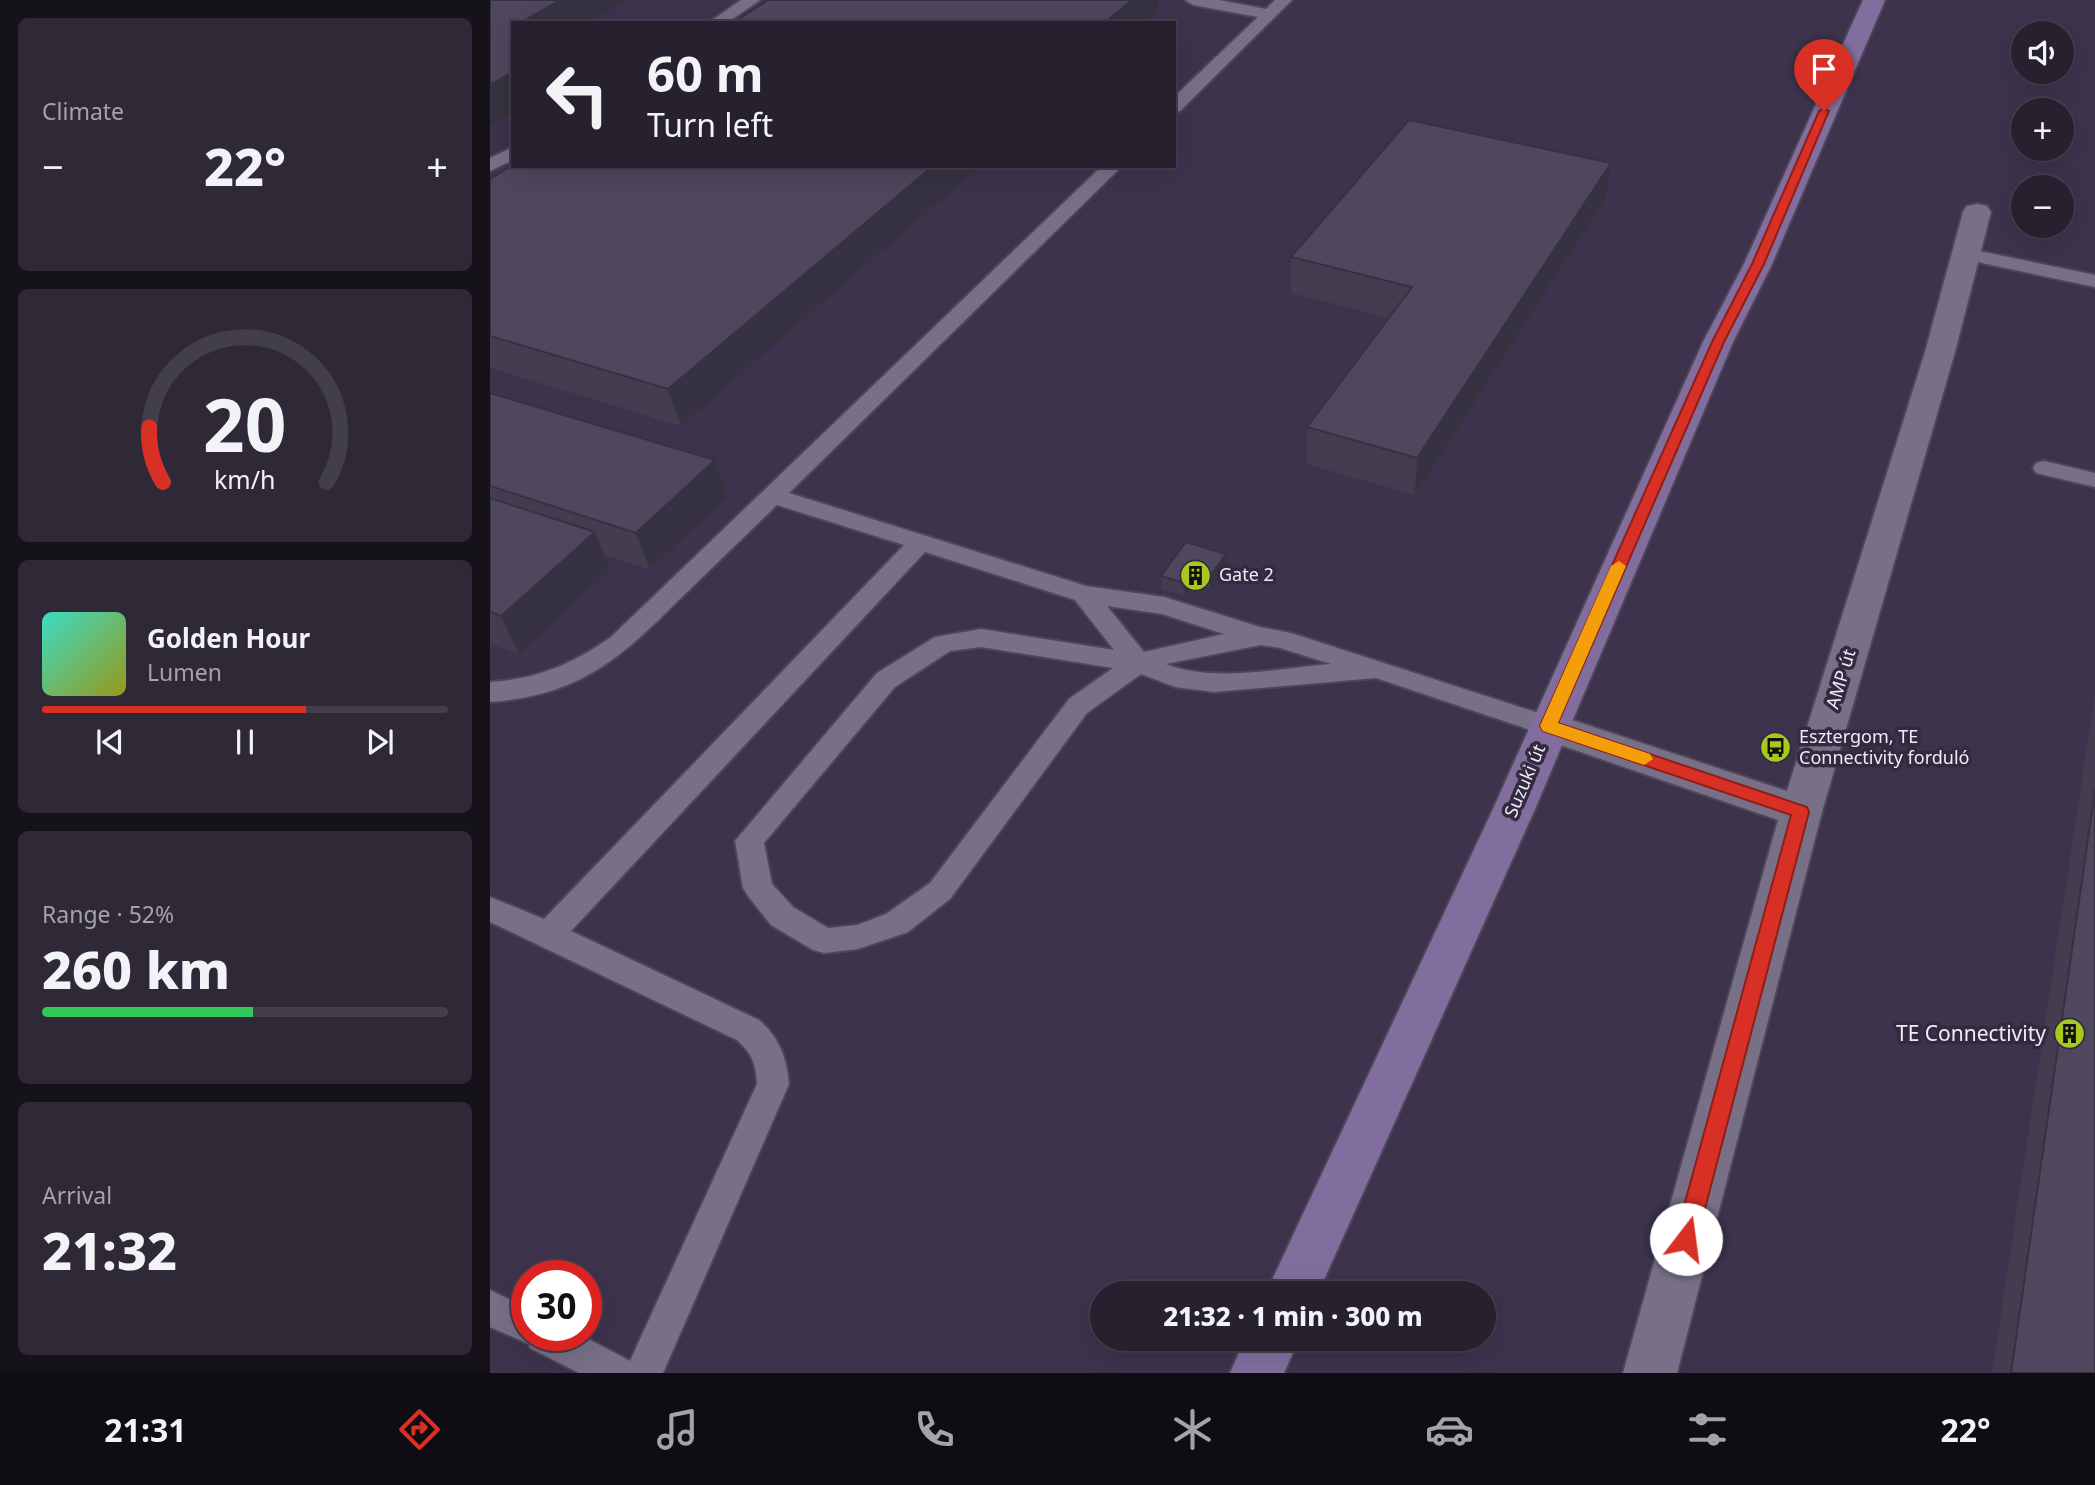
<!DOCTYPE html>
<html lang="en">
<head>
<meta charset="utf-8">
<style>
  :root { --surface:#26202f; --page:#2e2837; --text:#f1f3f6; --muted:#a4a3aa; --line:#423e4b; --accent:#d93025 }
  body { margin:0; font-family:"Noto Sans",sans-serif; background:var(--page); color:var(--text); height:100vh; display:flex; flex-direction:column; font-size:26px; white-space:nowrap }
  * { box-sizing:border-box; margin:0 }
  p { font-size:23px; color:var(--muted) }
  .icon { flex:none; width:38px; height:38px; fill:none; stroke:currentColor; stroke-width:2; stroke-linecap:round; stroke-linejoin:round }
  .map { position:relative; flex:1; overflow:hidden }
  .sheet { display:flex; flex-direction:column; gap:18px; padding:18px; background:#15121a; width:490px }
  .sheet>* { flex:none }
  .guide { position:absolute; left:21px; top:21px; width:665px; height:147px; border-radius:0px; box-shadow:0 7px 28px #0002,0 0 0 2px var(--line); background:#26202f; color:var(--text); overflow:hidden }
  .tools { position:absolute; left:1521px; top:21px; display:grid; gap:14px }
  .tools a { display:grid; place-items:center; width:63px; height:63px; border-radius:50%; background:var(--surface); box-shadow:0 7px 28px #0002,0 0 0 2px var(--line); font-size:35px }
  .speed { position:absolute; left:21px; top:1260px; display:flex; gap:14px; font-size:35px; font-weight:700; text-align:center }
  .speed>* { display:grid; place-content:center; width:91px; height:91px; border-radius:50%; background:var(--surface); box-shadow:0 7px 28px #0002,0 0 0 2px var(--line); line-height:1 }
  .speed .limit { border:10px solid #d22; background:#fff; color:#111 }
  .pin { position:absolute; display:grid; place-items:center; width:60px; height:60px; color:#fff; margin:-72px -30px; border-radius:50% 50% 50% 0; rotate:-45deg; box-shadow:0 0 7px #0007 }
  .pin .icon { rotate:45deg }
  .me { position:absolute; width:77px; margin:-38px; rotate:15deg; stroke-linejoin:round; filter:drop-shadow(0 0 5px #0008) }
  .turn { display:flex; align-items:center; gap:24px; height:147px; padding:0 21px; font-size:32px }
  .turn .icon { width:91px; height:91px; stroke-width:2.5 }
  .turn b { display:block; font-size:49px; line-height:60px }
  .big { font-size:52px; font-weight:800; line-height:1.1 }
  .sheet .card { flex:1; display:flex; flex-direction:column; justify-content:center; gap:10px; min-width:0; padding:0 24px; border-radius:10px; background:var(--page) }
  .sheet .dial { align-items:center; gap:0 }
  .dial svg { height:182px; overflow:visible; fill:none; stroke:var(--line); stroke-width:7; stroke-linecap:round; text-anchor:middle }
  .dial text { fill:var(--text); stroke:none }
  .song { display:flex; align-items:center; gap:21px }
  .cover { width:84px; height:84px; border-radius:10px; background:linear-gradient(135deg,hsl(170 70% 55%),hsl(60 70% 35%)) }
  .played { height:7px; border-radius:4px; background:linear-gradient(90deg,var(--accent) 65%,var(--line) 65%) }
  .keys { display:flex; justify-content:space-around; direction:ltr }
  .heat { display:flex; justify-content:space-between; align-items:center; font-size:38px; direction:ltr }
  .charge { height:10px; border-radius:5px; background:linear-gradient(90deg,#34c759 52%,var(--line) 0) }
  .trip { position:absolute; left:600px; top:1281px; width:406px; height:70px; border-radius:35px; background:var(--surface); box-shadow:0 7px 28px #0002,0 0 0 2px var(--line); font-weight:800; line-height:70px; text-align:center }
  .dock { display:flex; height:112px; justify-content:space-around; align-items:center; background:#0f0d13; color:var(--muted) }
  .dock .icon { width:49px; height:49px }
  .dock .current { color:var(--accent) }
  .dock b { font-size:32px; color:var(--text) }
  main { display:flex; flex:1; min-height:0 }
  .map>svg:first-child { display:block }
  .built { fill:#3d334d; fill-rule:evenodd }
  .lines { fill:none; stroke-linecap:round; stroke-linejoin:round }
  .lane-casing { stroke:#4d4758; stroke-width:4 }
  .street-casing { stroke:#4d4758; stroke-width:4 }
  .secondary-casing { stroke:#4d4758; stroke-width:4 }
  .lane { fill:#787087; fill-rule:evenodd }
  .street { fill:#787087; fill-rule:evenodd }
  .secondary { fill:#816e9e; fill-rule:evenodd }
  .wall { fill:#443d50 }
  .shaded-wall { fill:#373241 }
  .building { fill:#4f475d; stroke:#373241; stroke-width:2 }
  .route { fill:#d93025; stroke:#8d1f18; stroke-width:2 }
  .slow { fill:#f59e0b }
  .labels { text-anchor:middle; stroke-width:7; stroke-linejoin:round; paint-order:stroke }
  .poi-label { font-size:18px; fill:#efebf8; stroke:#322b3f; text-anchor:start }
  .street-label { font-size:18px; fill:#efebf8; stroke:#322b3f }
  .near-poi-label { font-size:21px; fill:#efebf8; stroke:#322b3f; text-anchor:end }
</style>
</head>
<body>
<main>
<section class="sheet">
<div class="card"><p>Climate</p>
<div class="heat"><a>−</a><b class="big">22°</b><a>+</a></div>
</div>
<div class="card dial"><svg viewBox="0 0 100 80">
<path d="M14 69A42 42 0 1 1 86 69"/>
<path d="M14 69A42 42 0 0 1 8 45" stroke="#d93025"/>
<text x="50" y="56" font-size="32" font-weight="700">20</text>
<text x="50" y="72" font-size="11">km/h</text>
</svg></div>
<div class="card">
<div class="song"><i class="cover"></i><div><b>Golden Hour</b><p>Lumen</p></div></div>
<div class="played"></div>
<div class="keys"><svg class="icon" aria-label="previous" viewBox="0 0 24 24"><path d="M18 5L8 12l10 7zM5 5v14"/></svg><svg class="icon" aria-label="pause" viewBox="0 0 24 24"><path d="M8 5v14M16 5v14"/></svg><svg class="icon" aria-label="next" viewBox="0 0 24 24"><path d="M6 5l10 7-10 7zM19 5v14"/></svg></div>
</div>
<div class="card"><p>Range · 52%</p><b class="big">260 km</b><div class="charge"></div></div>
<div class="card"><p>Arrival</p><b class="big">21:32</b></div>
</section>
<div class="map">
<svg width="1605" height="1373" viewBox="0 0 1605 1373">
  <rect width="100%" height="100%" fill="#322b3f"/>
  <path class="built" d="M0,0H1605V1373H0ZM23,23H684V166H23ZM1533,33H1572V72H1533ZM1533,110H1572V149H1533ZM1533,187H1572V226H1533ZM37,1276H96V1335H37ZM612,1293H994V1339H612Z"/>
  <g class="lines">
    <defs>
      <path id="lane" d="M251,0H270L237,23H218Z
        M695,0H729L776,9L785,0H802L690,111L684,112V97L768,17L703,5Z
        M23,147V160L0,171V158Z
        M612,166H632L299,493L596,586L674,597L770,627L801,633L1067,719L1071,726L1067,733L1058,736L886,678L724,692L685,687L651,674L597,713L460,899L418,932L368,949L334,953L323,950L281,925L258,896L253,888L245,841L387,673L445,637L491,629L624,650L585,600L435,552L81,931L269,1020C289,1037 297,1058 299,1084L173,1373H89L40,1348L39,1344L0,1327V1290L37,1308V1335H91L140,1361L267,1084C266,1064 262,1053 247,1040L0,922V897L54,919L414,545L287,505C257,534 226,564 195,594C132,656 94,695 0,702V682C47,679 83,664 121,637ZM617,606L672,614L734,634L654,652ZM771,645L790,648L841,664C791,668 723,683 676,664ZM491,647L623,668L579,699L440,883L396,914L367,925L338,928L303,907L282,884L274,843L405,687L460,651Z
        M1475,248L1605,275V287L1468,258L1465,254Z
        M1554,461L1605,473V487L1546,473L1543,468L1546,463Z"/>
      <path id="street" d="M1487,204L1497,206L1501,212L1465,352L1332,812L1187,1373H1133L1288,820L1044,736L1038,726L1044,716L1058,712L1297,791L1435,352L1473,212L1477,206Z"/>
      <path id="secondary" d="M1373,0H1395L1282,264L1243,342L1045,809L828,1293H776L1003,809L1213,342L1254,264Z
        M755,1339H809L794,1373H740Z"/>
    </defs>
    <use href="#lane" class="lane-casing"/>
    <use href="#street" class="street-casing"/>
    <use href="#secondary" class="secondary-casing"/>
    <use href="#lane" class="lane"/>
    <use href="#street" class="street"/>
    <use href="#secondary" class="secondary"/>
  </g>
  <path class="wall" d="M1121,163L1116,198L925,495L816,464L817,427L899,318L801,293V257Z
    M23,166H490L191,426L0,368V179Z
    M0,393L237,497L160,570L114,555L120,570L29,654L0,644Z
    M736,554V567L721,589L704,584L695,596L672,589L671,576Z
    M1605,694V1373H1502Z"/>
  <path class="shaded-wall" d="M70,0H137L97,23H38L37,19Z
    M642,0H668V11L655,23H614Z
    M23,72V113L0,127V85Z
    M1121,163L1116,198L925,495L927,458Z
    M443,166H490L191,426L178,389Z
    M225,460L237,497L160,570L146,533Z
    M105,532L120,570L29,654L11,616Z
    M736,554V567L721,589L720,576Z
    M703,571L704,584L695,596L694,583Z"/>
  <path class="building" d="M0,0H70L37,19L56,23H23V72L0,85Z
    M278,0H642L614,23H243Z
    M919,120L1121,163L927,458L817,427L922,287L801,257Z
    M23,165V166H443L178,389L0,336V179Z
    M0,393L225,460L146,533L0,486Z
    M0,498L105,532L11,616L0,612Z
    M696,542L736,554L720,576L703,571L694,583L671,576Z
    M1605,790V1373H1521Z"/>
  <path class="route" d="M1334,108L1339,111L1274,264L1234,342L1068,723L1317,807L1319,812L1207,1239L1203,1246L1196,1249L1188,1246L1185,1239L1301,815L1053,731L1050,726L1222,342L1262,264L1329,111Z"/>
  <path class="slow" d="M1129,561L1136,566L1068,723L1160,754L1163,759L1154,765L1053,731L1050,726L1121,566Z"/>
  <defs>
    <symbol id="building-disc" viewBox="-11 -11 22 22"><circle r="9.5" fill="#a7c81f" stroke="#322b3f"/><path d="M-4-6H4V6H1V3H-1V6H-4ZM-2.5-4.3h1.7v1.8h-1.7ZM.8-4.3h1.7v1.8H.8ZM-2.5-1h1.7V.8h-1.7ZM.8-1h1.7V.8H.8Z" fill="#111"/></symbol>
    <symbol id="bus-disc" viewBox="-11 -11 22 22"><circle r="9.5" fill="#a7c81f" stroke="#322b3f"/><path d="M-5-6H5V4H4V6H2V4H-2V6H-4V4H-5ZM-3.5-4V0h7V-4ZM-3.5 1.2v1.5H-2V1.2ZM2 1.2v1.5H3.5V1.2Z" fill="#111"/></symbol>
  </defs>
  <g fill-rule="evenodd">
    <use href="#building-disc" x="688" y="558" width="35" height="35"/>
    <use href="#bus-disc" x="1268" y="730" width="35" height="35"/>
    <use href="#building-disc" x="1562" y="1016" width="35" height="35"/>
  </g>
  <g class="labels">
    <g class="poi-label">
      <text x="729" y="581">Gate 2</text>
      <text x="1309" y="743">Esztergom, TE<tspan x="1309" dy="21">Connectivity forduló</tspan></text>
    </g>
    <g class="street-label">
      <text transform="translate(1351 679) rotate(-73)" y="6">AMP út</text>
      <text transform="translate(1035 781) rotate(-67)" y="6">Suzuki út</text>
    </g>
    <g class="near-poi-label">
      <text x="1556" y="1041">TE Connectivity</text>
    </g>
  </g>
</svg>
<div class="tools">
<a><svg class="icon" aria-label="sound" viewBox="0 0 24 24"><path d="M4 9h4l5-4v14l-5-4H4zM17 9q2 3 0 6"/></svg></a>
<a>+</a>
<a>−</a>
</div>
<div class="speed"><div class="limit">30</div></div>
<div class="pin" style="left:1334px;top:111px;background:#d93025"><svg class="icon" aria-label="arrive" viewBox="0 0 24 24"><path d="M6 21V4h12l-3 4 3 4H6"/></svg></div>
<svg class="me" style="left:1196px;top:1239px" viewBox="-20 -20 40 40"><circle r="19" fill="#fff"/><path d="M0-13L10 11 0 6-10 11z" fill="#d93025"/></svg>
<div class="trip">21:32 · 1 min · 300 m</div>
<div class="guide">
<div class="turn"><svg class="icon" aria-label="left" viewBox="0 0 24 24"><path d="M17 20v-9H6M10 6l-5 5 5 5"/></svg><div><b>60 m</b>Turn left</div></div>
</div>
</div>
</main>
<nav class="dock">
<b>21:31</b>
<svg class="icon current" aria-label="directions" viewBox="0 0 24 24"><path d="M12 3l9 9-9 9-9-9zM9 14v-3h6M13 9l2 2-2 2"/></svg>
<svg class="icon" aria-label="music" viewBox="0 0 24 24"><path d="M9 18V5l10-2v13"/><circle cx="6" cy="18" r="3"/><circle cx="16" cy="16" r="3"/></svg>
<svg class="icon" aria-label="phone" viewBox="0 0 24 24"><path d="M5 4h4l2 5-3 2q2 4 5 5l2-3 5 2v4C11 20 4 13 5 4z"/></svg>
<svg class="icon" aria-label="climate" viewBox="0 0 24 24"><path d="M12 3v18M4 7l16 10M4 17L20 7"/></svg>
<svg class="icon" aria-label="car" viewBox="0 0 24 24"><path d="M5 17H2v-5l4-1 3-4h7l3 4 3 1v5h-3M9 17h6M6 11h13"/><circle cx="7" cy="17" r="2"/><circle cx="17" cy="17" r="2"/></svg>
<svg class="icon" aria-label="filters" viewBox="0 0 24 24"><path d="M4 7h16M4 17h16"/><circle cx="9" cy="7" r="2"/><circle cx="15" cy="17" r="2"/></svg>
<b>22°</b>
</nav>
</body>
</html>
